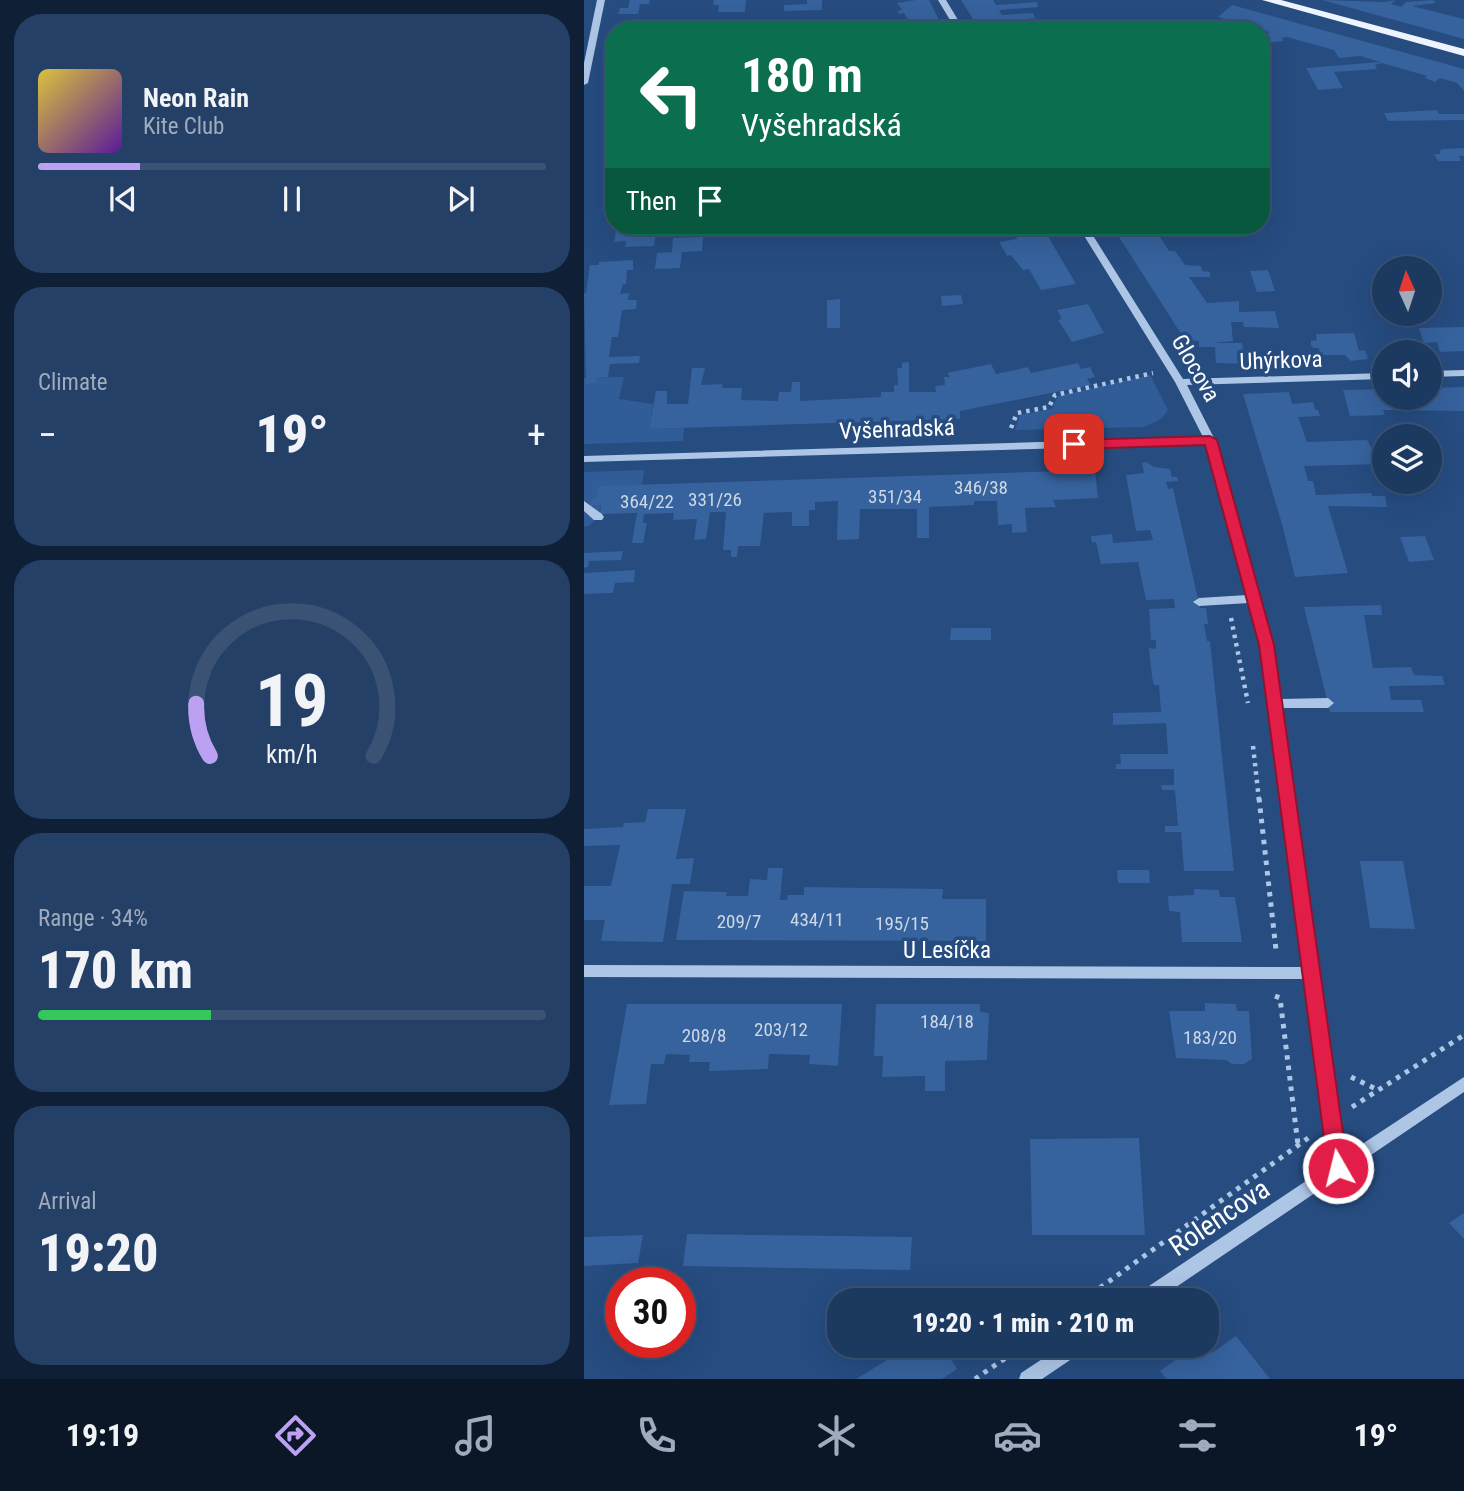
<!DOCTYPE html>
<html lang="en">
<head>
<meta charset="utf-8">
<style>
  :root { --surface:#1c3960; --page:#254066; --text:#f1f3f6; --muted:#a0acbd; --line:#3a5375; --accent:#bca0f2 }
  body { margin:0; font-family:"Roboto Condensed",sans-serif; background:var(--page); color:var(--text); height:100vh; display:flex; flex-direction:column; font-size:26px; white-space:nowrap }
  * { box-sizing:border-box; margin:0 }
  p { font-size:23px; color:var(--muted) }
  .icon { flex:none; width:38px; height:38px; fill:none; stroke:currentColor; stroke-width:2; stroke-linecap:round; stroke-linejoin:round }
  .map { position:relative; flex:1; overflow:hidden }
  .side { display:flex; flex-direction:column; gap:14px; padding:14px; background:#0f1f35; width:584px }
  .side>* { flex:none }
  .top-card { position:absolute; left:21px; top:21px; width:665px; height:214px; border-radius:28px; box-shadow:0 7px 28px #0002,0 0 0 2px var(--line); background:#0b6e4f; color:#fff; overflow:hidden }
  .needle { width:46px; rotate:357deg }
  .buttons { position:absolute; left:788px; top:256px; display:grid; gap:14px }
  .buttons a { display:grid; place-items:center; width:70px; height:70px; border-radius:50%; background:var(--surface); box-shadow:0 7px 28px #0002,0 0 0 2px var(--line); font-size:35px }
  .speed { position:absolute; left:21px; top:1267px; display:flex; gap:14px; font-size:35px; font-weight:700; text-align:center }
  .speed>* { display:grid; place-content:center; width:91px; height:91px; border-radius:50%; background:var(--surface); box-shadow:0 7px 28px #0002,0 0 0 2px var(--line); line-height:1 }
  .speed .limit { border:10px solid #d22; background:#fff; color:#111 }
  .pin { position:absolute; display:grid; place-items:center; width:60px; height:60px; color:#fff; margin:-30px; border-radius:14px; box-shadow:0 4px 10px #0006 }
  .me { position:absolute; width:77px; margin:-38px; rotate:352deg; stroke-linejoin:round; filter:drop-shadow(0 0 5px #0008) }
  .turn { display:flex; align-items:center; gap:24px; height:147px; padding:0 21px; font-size:32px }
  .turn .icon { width:91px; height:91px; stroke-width:2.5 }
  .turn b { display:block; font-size:49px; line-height:60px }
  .then { display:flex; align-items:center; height:66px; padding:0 21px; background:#0003; gap:14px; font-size:26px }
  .big { font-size:52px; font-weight:800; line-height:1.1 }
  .side .tile { flex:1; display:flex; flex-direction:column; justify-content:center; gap:10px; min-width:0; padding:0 24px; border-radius:28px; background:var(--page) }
  .side .dial { align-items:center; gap:0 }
  .dial svg { height:182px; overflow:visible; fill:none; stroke:var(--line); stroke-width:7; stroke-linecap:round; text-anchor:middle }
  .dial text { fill:var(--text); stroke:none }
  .song { display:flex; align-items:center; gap:21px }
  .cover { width:84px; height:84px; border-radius:10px; background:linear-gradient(135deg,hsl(50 70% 55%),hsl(270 70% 35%)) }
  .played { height:7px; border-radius:4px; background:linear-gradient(90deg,var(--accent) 20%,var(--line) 20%) }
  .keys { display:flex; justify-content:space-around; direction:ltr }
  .heat { display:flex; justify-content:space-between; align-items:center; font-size:38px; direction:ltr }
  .charge { height:10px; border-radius:5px; background:linear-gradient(90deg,#34c759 34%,var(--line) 0) }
  .trip { position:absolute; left:243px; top:1288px; width:392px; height:70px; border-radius:28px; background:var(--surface); box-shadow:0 7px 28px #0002,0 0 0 2px var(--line); font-weight:800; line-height:70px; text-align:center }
  .tab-bar { display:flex; height:112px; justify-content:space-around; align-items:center; background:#0b1726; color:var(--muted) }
  .tab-bar .icon { width:49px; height:49px }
  .tab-bar .active { color:var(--accent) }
  .tab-bar b { font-size:32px; color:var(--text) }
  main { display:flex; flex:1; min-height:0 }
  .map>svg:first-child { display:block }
  .green { fill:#305d98 }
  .building { fill:#36629d }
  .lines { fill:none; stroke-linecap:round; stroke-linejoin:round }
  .path-far1 { stroke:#adc6e6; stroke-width:4.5; stroke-dasharray:3.5 5; stroke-linecap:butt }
  .path { stroke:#adc6e6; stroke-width:5; stroke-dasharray:4.5 6; stroke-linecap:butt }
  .minor { fill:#adc6e6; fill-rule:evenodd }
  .major { fill:#eef4fd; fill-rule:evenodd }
  .route { fill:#e11d48; stroke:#92132f; stroke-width:2 }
  .labels { text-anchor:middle; stroke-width:7; stroke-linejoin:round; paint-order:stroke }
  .number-label { font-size:19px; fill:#cdd8e6 }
  .street-label { font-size:23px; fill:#fff; stroke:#264c80 }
  .near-street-label { font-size:28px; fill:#fff; stroke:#264c80 }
</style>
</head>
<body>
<main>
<section class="side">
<div class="tile">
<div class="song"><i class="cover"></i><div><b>Neon Rain</b><p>Kite Club</p></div></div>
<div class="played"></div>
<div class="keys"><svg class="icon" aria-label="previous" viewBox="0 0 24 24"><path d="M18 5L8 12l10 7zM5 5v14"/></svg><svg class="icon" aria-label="pause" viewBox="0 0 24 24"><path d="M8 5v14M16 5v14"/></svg><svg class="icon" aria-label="next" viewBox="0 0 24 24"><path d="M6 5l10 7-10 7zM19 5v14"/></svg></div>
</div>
<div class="tile"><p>Climate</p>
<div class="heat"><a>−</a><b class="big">19°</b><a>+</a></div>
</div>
<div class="tile dial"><svg viewBox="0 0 100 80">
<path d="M14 69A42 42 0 1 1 86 69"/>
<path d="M14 69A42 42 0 0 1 8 46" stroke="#bca0f2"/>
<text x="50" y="56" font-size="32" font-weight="700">19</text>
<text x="50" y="72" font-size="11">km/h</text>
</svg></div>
<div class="tile"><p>Range · 34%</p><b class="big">170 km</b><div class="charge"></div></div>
<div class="tile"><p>Arrival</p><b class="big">19:20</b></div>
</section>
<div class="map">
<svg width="880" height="1379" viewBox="0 0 880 1379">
  <rect width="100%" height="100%" fill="#264c80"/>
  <path class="green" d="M566,375L584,410C579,420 569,423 559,427L431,430L436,415L468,409L474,396Z
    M40,377L35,399L69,404L65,429L100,428L99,441L0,444V378Z
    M60,470L58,485L8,499V506L17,505L14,517L5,526H0V472Z"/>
  <path class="building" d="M46,0H66L65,4H56L54,14H34L36,8H44Z
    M130,0H162L161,12H134L135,5H129Z
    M223,0H238V10L200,11V5L223,4Z
    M332,0H345L360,30H330L323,26L274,28V23L325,21L320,13L315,14L313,11L318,10L313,3Z
    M377,0H409L412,5L453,2L454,7L415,10L418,15L449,13L451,18L432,20L435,25L468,21L477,22L478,26L459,28L461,30H396Z
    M738,0L799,2L812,0L807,4L817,7L822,2L849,0L852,3L828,6L880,19V39Z
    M648,5L880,69V91L873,83L856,78L851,82L841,78L843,76L798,63L791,65L793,69L750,72L759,88L734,90L722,68L796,62L777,56L755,58L750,50L703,37L698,38L699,41L677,43V36L686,32L634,17Z
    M853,110L855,114H880V120L804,121L800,113Z
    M880,148V156H875L877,161H854L850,154H857L855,151L859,149Z
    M33,226H67V232H72L70,246L41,247L42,241L30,242Z
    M528,226H569L585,251H591L601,265L617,266L618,271L626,272V277H605L623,303L655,301V312L691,311L695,328L660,327L659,322H647L649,341L628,343H658L661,364L632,363L631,347H615V341L601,340Z
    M447,231L450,236L462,233L492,284L457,290L445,269L439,270L427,255L423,256L415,242L433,239L431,234Z
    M119,237L118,251L98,252L96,268L71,269L73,253L88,252L89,238Z
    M49,260V270H43L42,284H39L36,294L45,293L44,300H53L52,309L38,310L34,337H28L25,357L56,356L55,363L26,364L24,377L12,378L11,383L2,384L0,293H2L6,265H15V262Z
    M684,270L691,291L673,292L666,271Z
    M377,295L379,304L358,306L357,296Z
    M256,299V328H243V300Z
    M504,304L520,333L488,342L474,320L478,319L473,310Z
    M880,327V351L856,352L853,342L840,343L835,328Z
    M770,333L775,351L781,350L784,359L767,361L761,355H736L735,348H729L727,345V341L733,340L732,334Z
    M325,362V392H352L351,386L361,385L360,377H366L363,373L407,364L412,374L444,367L447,373L494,363L497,369L506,367L511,377L503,379L507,385L376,411V419L65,429L72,391H83V404H104L108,368H121L117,385L139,384L138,388H158L157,400L194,401L195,392H207L208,382H216V401L297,397V392H310V385H314L313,368H318V363Z
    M880,387V411L799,410L801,415L766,416L759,390L800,389V397H845V388Z
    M705,392L708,404L729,402L731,410H734L736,416L714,417L723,442L783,440L791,455H800V464L720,466L724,481H729L732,495L787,493L788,496H801L803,507L744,506L764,573L711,577L698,524L659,394Z
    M562,462L570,467L586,469L588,477H593L594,481L582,482L584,489L589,488L616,608H622L624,624H620L623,641H626L650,871H600L597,832H581V826H594L591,790H578L577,785H590V769H532V764H537L536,754H584L582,723L529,725V713L577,712L575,685H570L568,677L565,648L572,649V640H567L565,609L591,608L590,599L562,600L554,562L517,564L512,542L508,543L507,536L528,534L529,543L569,540L566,530L552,531L542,475L560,473L558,463Z
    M511,470L514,498L469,500L472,507L441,508L443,532L428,533V524L414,525L413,501H390V505L345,507V538H333V509H276L275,539L253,540L254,501L231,502V510H225V526H208V512L180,513L176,546H154L153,557H147V550H139L142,512H126L122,539L110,540L113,519L89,520L90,513L60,514L59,523H63L59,543H48L53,513L16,514L17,505L7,506L8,498H13L15,486Z
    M841,536L850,560L825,562L816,537Z
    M39,551L37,560L5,561L4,567L0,568V553Z
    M51,570L50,582L31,583L29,593L0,594V573Z
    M797,605L798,615H780L789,668L827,667L830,675L858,676L861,685L805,686L807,700H837L840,712H746L720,607Z
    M367,628H407V640H366Z
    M64,809H102L92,859L110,858L106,884H88L79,942L17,941L21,920H0V886H27L36,845L0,846V829L39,827L40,823L61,822Z
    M776,861H819L831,929L786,928Z
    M184,868H199L196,900H203L204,895H220V887L359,889L358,899H402V941L92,940L100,891L143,892L142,896H164L166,879L183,880Z
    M533,870H565L566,883H534Z
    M610,889L635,890L636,897H651L658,942H598L596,912L585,911L584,896L610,895Z
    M621,1003L652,1004L653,1011H665L668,1059L660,1064H648L642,1060L592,1058L585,1011H621Z
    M43,1004H258L254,1066L225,1064L226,1055L185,1054L184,1069L125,1071L126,1062H105L106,1055L82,1054L80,1064H67L62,1104L25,1105Z
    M292,1004H396V1012L405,1013L403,1060L361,1061V1091H341V1076L298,1077L299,1056H290Z
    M555,1138L561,1235H448L446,1139Z
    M880,1213V1239L865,1223Z
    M103,1234L328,1237L326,1270L99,1266Z
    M59,1235L54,1263L0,1266V1237Z
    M652,1336L686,1379H582L576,1371L611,1346H622L628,1353Z
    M326,1346H358L373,1369L358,1379H272Z"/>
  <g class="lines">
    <path class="path-far1" d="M427,428L433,413L465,407L471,395L569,373
      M647,618L664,703
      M669,746L675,800"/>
    <path class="path" d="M675,798L692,950L689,951
      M691,996L696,998L714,1145
      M767,1077L794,1090
      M768,1107L880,1035
      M499,1300L727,1136
      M391,1379L439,1346"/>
    <path class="minor" d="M13,0H21L4,83L0,85V63Z
      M354,0H362L380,30H372Z
      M494,226H503L599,379L800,373V379L603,385L631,440L688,645L696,699L744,698L750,703L744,708H697L760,1156L880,1077V1092L573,1300H551L553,1294L746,1165L721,979L0,977V965L719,967L676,645L665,603L615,606L609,602L615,598L663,595L622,444L0,462V456L619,437L591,382Z
      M880,370V376L845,377V371Z
      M0,501L18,514L20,517L18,520H10L0,511Z
      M478,1346H500L498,1352L458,1379H435L437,1373Z"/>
    <path class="major" d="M678,0H697L880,49V56Z"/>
  </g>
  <path class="route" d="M626,436L633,440L690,645L764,1168L761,1174L754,1177L747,1174L744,1168L675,645L621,445L490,449L483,444L490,440Z"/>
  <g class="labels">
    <g class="number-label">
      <text x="397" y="494">346/38</text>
      <text x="311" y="503">351/34</text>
      <text x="131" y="506">331/26</text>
      <text x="63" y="508">364/22</text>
      <text x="233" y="926">434/11</text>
      <text x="155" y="928">209/7</text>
      <text x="318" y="930">195/15</text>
      <text x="363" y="1028">184/18</text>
      <text x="197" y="1036">203/12</text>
      <text x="120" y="1042">208/8</text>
      <text x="626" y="1044">183/20</text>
    </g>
    <g class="street-label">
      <text transform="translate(697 360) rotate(-2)" y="8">Uhýrkova</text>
      <text transform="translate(612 368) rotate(60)" y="8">Glocova</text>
      <text transform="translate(313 429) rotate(-2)" y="8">Vyšehradská</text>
      <text x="363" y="958">U Lesíčka</text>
    </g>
    <g class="near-street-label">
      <text transform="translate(635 1217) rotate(-34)" y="10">Rolencova</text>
    </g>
  </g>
</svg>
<div class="buttons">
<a><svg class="needle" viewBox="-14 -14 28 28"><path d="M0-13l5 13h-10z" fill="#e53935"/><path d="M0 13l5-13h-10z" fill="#a0acbd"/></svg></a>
<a><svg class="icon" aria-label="sound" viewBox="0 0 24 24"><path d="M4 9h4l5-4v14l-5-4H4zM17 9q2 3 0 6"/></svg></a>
<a><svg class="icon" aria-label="layers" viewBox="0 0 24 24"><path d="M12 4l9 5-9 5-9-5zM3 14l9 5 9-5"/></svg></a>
</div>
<div class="speed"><div class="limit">30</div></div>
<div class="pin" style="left:490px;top:444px;background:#d93025"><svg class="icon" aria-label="arrive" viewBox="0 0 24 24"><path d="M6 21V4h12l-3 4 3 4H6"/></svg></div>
<svg class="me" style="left:754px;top:1168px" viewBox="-20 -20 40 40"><circle r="17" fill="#e11d48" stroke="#fff" stroke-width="3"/><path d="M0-11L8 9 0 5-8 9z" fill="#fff"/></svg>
<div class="trip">19:20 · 1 min · 210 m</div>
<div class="top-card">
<div class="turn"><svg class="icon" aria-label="left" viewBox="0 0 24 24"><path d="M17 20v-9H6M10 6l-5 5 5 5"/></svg><div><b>180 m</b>Vyšehradská</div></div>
<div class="then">Then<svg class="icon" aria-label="arrive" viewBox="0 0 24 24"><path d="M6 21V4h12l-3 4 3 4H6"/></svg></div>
</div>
</div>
</main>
<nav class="tab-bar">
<b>19:19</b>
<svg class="icon active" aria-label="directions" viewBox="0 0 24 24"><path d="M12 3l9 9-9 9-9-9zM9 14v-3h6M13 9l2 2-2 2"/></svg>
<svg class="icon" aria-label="music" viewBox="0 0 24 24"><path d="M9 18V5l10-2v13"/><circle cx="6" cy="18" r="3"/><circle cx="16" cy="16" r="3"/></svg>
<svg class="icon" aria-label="phone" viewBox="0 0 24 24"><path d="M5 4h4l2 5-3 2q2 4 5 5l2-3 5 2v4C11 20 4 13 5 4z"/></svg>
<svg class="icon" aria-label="climate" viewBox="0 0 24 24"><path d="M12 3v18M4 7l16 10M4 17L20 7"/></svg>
<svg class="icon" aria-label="car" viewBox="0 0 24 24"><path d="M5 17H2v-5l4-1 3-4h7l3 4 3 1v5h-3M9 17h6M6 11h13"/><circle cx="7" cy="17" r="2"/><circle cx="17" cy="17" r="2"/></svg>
<svg class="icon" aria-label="filters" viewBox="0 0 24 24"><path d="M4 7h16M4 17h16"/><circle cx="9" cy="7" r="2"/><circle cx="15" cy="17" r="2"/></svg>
<b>19°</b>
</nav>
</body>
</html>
